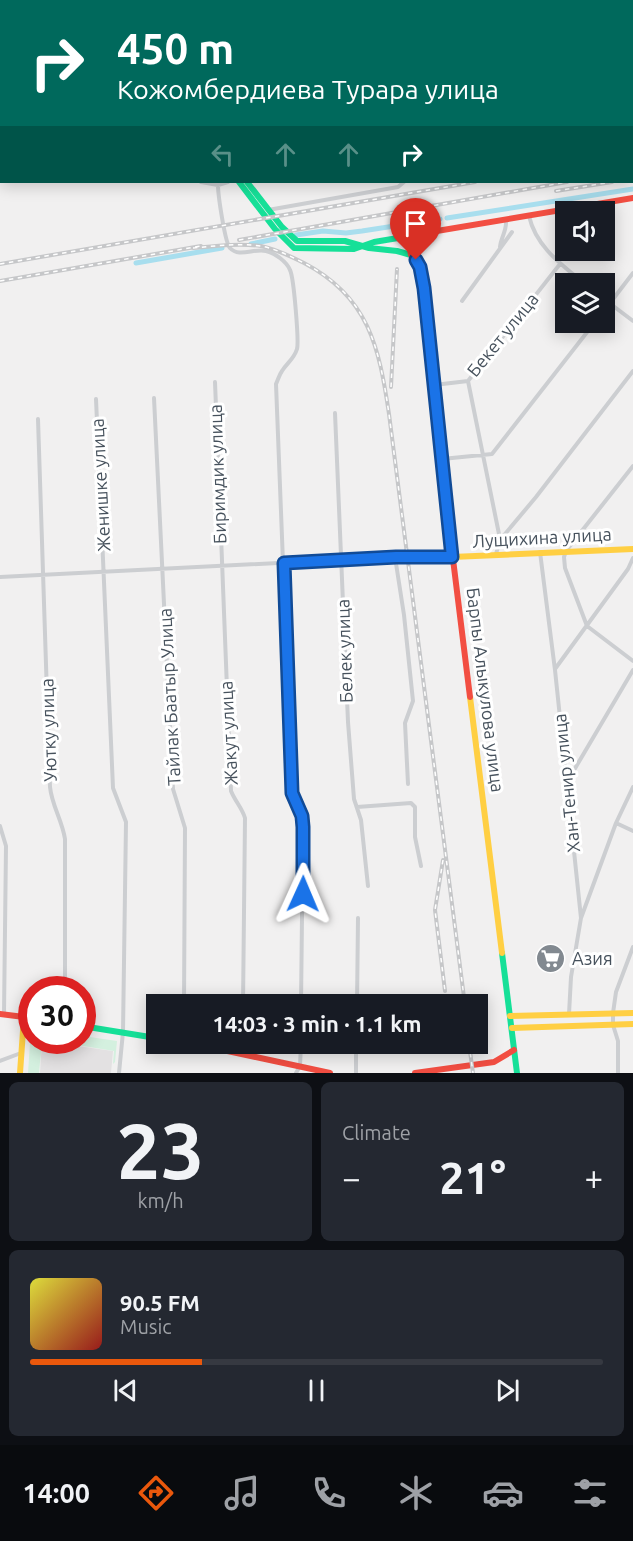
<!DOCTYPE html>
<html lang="en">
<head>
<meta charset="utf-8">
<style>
  :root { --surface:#171b24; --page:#242831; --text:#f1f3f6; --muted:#9ea1a6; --line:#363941; --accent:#ea580c }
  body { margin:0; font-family:Ubuntu,sans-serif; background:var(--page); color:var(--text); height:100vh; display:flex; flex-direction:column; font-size:22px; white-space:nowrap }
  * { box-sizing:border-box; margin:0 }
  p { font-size:20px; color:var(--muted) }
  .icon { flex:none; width:33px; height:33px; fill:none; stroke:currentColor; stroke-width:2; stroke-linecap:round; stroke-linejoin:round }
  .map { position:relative; height:1073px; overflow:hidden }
  .details { display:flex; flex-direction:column; gap:9px; padding:9px; background:#0d0f14; flex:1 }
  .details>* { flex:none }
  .guide { position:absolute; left:0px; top:0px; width:633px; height:183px; box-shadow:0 3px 15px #0003; background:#00695c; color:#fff; overflow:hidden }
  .tools { position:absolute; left:555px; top:201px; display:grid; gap:12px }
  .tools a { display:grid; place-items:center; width:60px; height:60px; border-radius:0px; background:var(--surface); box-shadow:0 3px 15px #0003; font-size:30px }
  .speed { position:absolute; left:18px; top:976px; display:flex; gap:12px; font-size:30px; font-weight:700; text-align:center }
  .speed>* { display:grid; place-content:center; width:78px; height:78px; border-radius:50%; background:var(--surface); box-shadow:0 3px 15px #0003; line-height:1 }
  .speed .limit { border:9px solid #d22; background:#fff; color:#111 }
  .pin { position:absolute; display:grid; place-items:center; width:51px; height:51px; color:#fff; margin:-62px -26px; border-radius:50% 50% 50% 0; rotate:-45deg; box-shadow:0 0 6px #0007 }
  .pin .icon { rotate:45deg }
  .me { position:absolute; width:66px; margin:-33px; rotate:1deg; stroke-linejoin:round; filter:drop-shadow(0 0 4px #0008) }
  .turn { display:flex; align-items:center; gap:21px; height:126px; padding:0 18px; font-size:27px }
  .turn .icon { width:78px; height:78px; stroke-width:2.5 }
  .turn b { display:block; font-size:42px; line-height:51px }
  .lanes { display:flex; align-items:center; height:57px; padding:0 18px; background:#0003; justify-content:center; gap:30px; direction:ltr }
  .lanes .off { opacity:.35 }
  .big { font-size:45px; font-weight:700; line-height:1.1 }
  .details .widget { flex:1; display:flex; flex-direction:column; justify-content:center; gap:9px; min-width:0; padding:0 21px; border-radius:9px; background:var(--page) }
  .details .dial { align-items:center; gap:0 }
  .dial b { font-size:78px; line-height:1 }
  .song { display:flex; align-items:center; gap:18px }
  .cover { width:72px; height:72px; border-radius:9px; background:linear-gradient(135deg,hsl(60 70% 55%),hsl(0 70% 35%)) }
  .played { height:6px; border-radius:3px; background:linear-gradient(90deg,var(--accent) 30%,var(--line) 30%) }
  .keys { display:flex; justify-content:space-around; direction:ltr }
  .heat { display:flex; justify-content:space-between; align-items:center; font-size:33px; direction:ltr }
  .details .tiles { flex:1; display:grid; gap:9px; grid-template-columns:1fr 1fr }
  .widget:last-child { grid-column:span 2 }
  .trip { position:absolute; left:146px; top:994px; width:342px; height:60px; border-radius:0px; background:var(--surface); box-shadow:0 3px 15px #0003; font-weight:700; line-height:60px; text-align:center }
  .tab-bar { display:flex; height:96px; justify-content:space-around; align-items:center; background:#090b0e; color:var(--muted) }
  .tab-bar .icon { width:42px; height:42px }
  .tab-bar .on { color:var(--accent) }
  .tab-bar b { font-size:27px; color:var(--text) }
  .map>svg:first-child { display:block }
  .education { fill:#e3e1e2 }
  .green { fill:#d4f0df }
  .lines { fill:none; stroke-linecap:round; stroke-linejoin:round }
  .canal { stroke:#a8deee; stroke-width:5 }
  .street { stroke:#ccced1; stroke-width:4 }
  .fast { stroke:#16e098; stroke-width:6 }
  .slow { stroke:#ffcf43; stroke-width:6 }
  .jam { stroke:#f24e42; stroke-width:6 }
  .rail-casing { stroke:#c6c7c9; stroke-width:4 }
  .rail { stroke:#fff; stroke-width:1.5; stroke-dasharray:4.5; stroke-linecap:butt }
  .route-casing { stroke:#114b97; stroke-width:15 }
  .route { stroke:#1a73e8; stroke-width:10 }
  .labels { text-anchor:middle; stroke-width:6; stroke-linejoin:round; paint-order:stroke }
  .street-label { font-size:18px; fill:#47525d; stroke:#fff }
  .poi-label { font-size:18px; fill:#47525d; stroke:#fff; text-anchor:start }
</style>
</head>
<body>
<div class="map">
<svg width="633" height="1073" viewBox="0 0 633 1073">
  <rect width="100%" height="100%" fill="#f1f0f0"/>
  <path class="education" d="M42,1041L113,1051L111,1073H40Z"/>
  <path class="green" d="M31,1028L32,1041H42L39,1073H28Z
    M83,1036L117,1041L115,1062L113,1064L114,1051L53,1041H82Z"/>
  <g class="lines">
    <path class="canal" d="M447,218L633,189
      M296,235L323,231L346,233L362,231L440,219
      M251,244L275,239
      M136,263L222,248"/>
    <path class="street" d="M168,2L170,0
      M447,2V0
      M0,60L2,59
      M201,182L218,185
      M218,185C218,195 225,243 230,248C239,258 254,248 266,251C275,253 287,262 290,270C294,278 299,342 297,349C294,359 287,363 282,371C279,375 278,380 276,384L292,793L302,816L303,827L301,1005
      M218,185L228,182
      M268,210L398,187L404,182
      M529,216C536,247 562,265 585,284
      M500,247C501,237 507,231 506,220
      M604,299L633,321
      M462,301L512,232
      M604,311L633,273
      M468,381L500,539
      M215,382L231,791C235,801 242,808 245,818L243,1005
      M434,385L468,381L560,264
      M154,398L173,789L185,828L184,1005
      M96,399L113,788L126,822L123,1032L119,1073
      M335,413L348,722L354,799L361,820L368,886
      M38,419L50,787C52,806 62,820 65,839V990
      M442,459L492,454L595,322
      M633,466L566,551L564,557L565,568L587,626L633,661
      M540,552L555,670L581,918L571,977L569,1014
      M496,554L500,540L536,497L633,371
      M395,557L404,615L413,701L405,723L408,784
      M0,577L395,557H452
      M555,669L628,569L633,558
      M567,782L633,670
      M357,807L411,803L415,807V837L421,866
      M616,823L633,831
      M0,826L6,846L4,1014
      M581,918L616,823L633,787
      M357,1005L358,918
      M243,1053V1044
      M0,1061L21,1053
      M296,1073L300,1066L301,1044
      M356,1073V1044
      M618,1073V1041L613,1025V1013L616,992L633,947"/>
    <path class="fast" d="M277,0V2
      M239,182L275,229L294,248L354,249L374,242L416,235
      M247,182L282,227L297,241H345L369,248L397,251L411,255L420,267L443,478
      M502,953L517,1073
      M82,1026L156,1038"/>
    <path class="slow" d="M452,557L633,549
      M470,697L502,953
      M510,1016L633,1013
      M512,1028L633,1024
      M20,1073L24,1017"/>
    <path class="jam" d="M411,255L409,244L413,237L419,234L633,198
      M443,478L470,697
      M0,1014L32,1018
      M195,1044L330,1073
      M415,1073L494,1062L514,1050"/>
    <defs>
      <path id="rail" d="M632,60H633
        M632,154H633
        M632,170H633
        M556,191L612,182
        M239,240L567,182
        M193,248C215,246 238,243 261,246C276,249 290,256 304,263C369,297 379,347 389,414L465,1005
        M0,264L475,182
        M0,281L201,246
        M391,387L397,269
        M443,860L435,910L445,991
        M469,1044L473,1073"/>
    </defs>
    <use href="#rail" class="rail-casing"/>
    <use href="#rail" class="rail"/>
  </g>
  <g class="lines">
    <defs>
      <path id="route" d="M303,894V827L302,816L292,793L284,563L396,557H452L424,288L420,267L416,260"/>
    </defs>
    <use href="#route" class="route-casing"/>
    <use href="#route" class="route"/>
  </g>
  <defs>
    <symbol id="supermarket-disc" viewBox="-11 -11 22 22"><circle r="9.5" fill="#828990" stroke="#fff"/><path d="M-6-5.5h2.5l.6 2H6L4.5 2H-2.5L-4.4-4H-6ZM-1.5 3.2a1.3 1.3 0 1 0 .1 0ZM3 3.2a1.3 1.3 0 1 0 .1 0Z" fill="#fff"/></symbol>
  </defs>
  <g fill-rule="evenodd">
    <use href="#supermarket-disc" x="534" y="942" width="33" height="33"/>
  </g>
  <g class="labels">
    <g class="street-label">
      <text transform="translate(503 335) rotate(-51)" y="6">Бекет улица</text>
      <text transform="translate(218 474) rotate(-92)" y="6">Биримдик улица</text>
      <text transform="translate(101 485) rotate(-93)" y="6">Женишке улица</text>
      <text transform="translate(542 538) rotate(-3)" y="6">Лущихина улица</text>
      <text transform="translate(345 651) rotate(-92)" y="6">Белек улица</text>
      <text transform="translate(485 690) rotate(83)" y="6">Барпы Алыкулова улица</text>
      <text transform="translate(170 697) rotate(-93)" y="6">Тайлак Баатыр Улица</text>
      <text transform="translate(49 730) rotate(-92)" y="6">Уютку улица</text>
      <text transform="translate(229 733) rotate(-93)" y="6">Жакут улица</text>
      <text transform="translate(567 783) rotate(-96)" y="6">Хан-Тенир улица</text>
    </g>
    <g class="poi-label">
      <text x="572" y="965">Азия</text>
    </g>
  </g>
</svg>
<div class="tools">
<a><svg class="icon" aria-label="sound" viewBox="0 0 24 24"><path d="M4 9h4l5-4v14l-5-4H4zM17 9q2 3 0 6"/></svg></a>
<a><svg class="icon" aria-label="layers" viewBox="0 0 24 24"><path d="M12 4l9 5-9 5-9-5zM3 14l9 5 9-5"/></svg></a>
</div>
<div class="speed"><div class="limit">30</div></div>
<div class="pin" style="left:416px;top:260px;background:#d93025"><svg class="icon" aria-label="arrive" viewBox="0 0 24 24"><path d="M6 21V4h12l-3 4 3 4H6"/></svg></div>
<svg class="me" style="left:303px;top:894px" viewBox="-20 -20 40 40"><path d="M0-17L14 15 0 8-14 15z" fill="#1a73e8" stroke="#fff" stroke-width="4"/></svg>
<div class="trip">14:03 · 3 min · 1.1 km</div>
<div class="guide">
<div class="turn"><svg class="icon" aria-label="right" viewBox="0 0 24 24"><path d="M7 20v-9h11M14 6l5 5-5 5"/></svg><div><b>450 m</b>Кожомбердиева Турара улица</div></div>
<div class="lanes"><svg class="icon off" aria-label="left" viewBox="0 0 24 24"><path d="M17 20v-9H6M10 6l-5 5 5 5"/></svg><svg class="icon off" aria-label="ahead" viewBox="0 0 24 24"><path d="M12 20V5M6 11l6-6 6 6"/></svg><svg class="icon off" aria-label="ahead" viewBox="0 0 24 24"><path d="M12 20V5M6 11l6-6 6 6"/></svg><svg class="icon" aria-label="right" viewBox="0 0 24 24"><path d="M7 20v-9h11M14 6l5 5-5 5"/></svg></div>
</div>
</div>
<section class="details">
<div class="tiles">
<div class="widget dial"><b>23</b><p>km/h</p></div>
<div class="widget"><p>Climate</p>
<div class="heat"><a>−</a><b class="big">21°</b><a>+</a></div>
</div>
<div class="widget">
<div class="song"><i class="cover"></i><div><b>90.5 FM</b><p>Music</p></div></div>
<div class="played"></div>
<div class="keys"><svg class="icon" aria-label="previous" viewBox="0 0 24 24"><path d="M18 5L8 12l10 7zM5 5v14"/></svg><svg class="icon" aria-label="pause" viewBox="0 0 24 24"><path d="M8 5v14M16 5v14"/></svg><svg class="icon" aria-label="next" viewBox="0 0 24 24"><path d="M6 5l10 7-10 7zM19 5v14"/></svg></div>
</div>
</div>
</section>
<nav class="tab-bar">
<b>14:00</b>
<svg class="icon on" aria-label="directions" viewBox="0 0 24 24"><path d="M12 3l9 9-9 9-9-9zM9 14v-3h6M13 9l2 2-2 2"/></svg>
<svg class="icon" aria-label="music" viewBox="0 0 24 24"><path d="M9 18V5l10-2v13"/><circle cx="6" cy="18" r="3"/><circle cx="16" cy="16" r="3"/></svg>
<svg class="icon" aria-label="phone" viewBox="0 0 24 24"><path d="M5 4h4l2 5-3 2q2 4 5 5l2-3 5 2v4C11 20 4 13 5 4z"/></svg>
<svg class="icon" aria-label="climate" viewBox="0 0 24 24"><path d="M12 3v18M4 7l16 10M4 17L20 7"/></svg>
<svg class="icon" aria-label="car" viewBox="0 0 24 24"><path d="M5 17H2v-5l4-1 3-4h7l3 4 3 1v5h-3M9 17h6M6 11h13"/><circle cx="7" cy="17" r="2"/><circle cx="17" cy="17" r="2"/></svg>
<svg class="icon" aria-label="filters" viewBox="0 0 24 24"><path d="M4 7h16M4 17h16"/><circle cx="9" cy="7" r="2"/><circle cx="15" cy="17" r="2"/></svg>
</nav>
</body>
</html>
